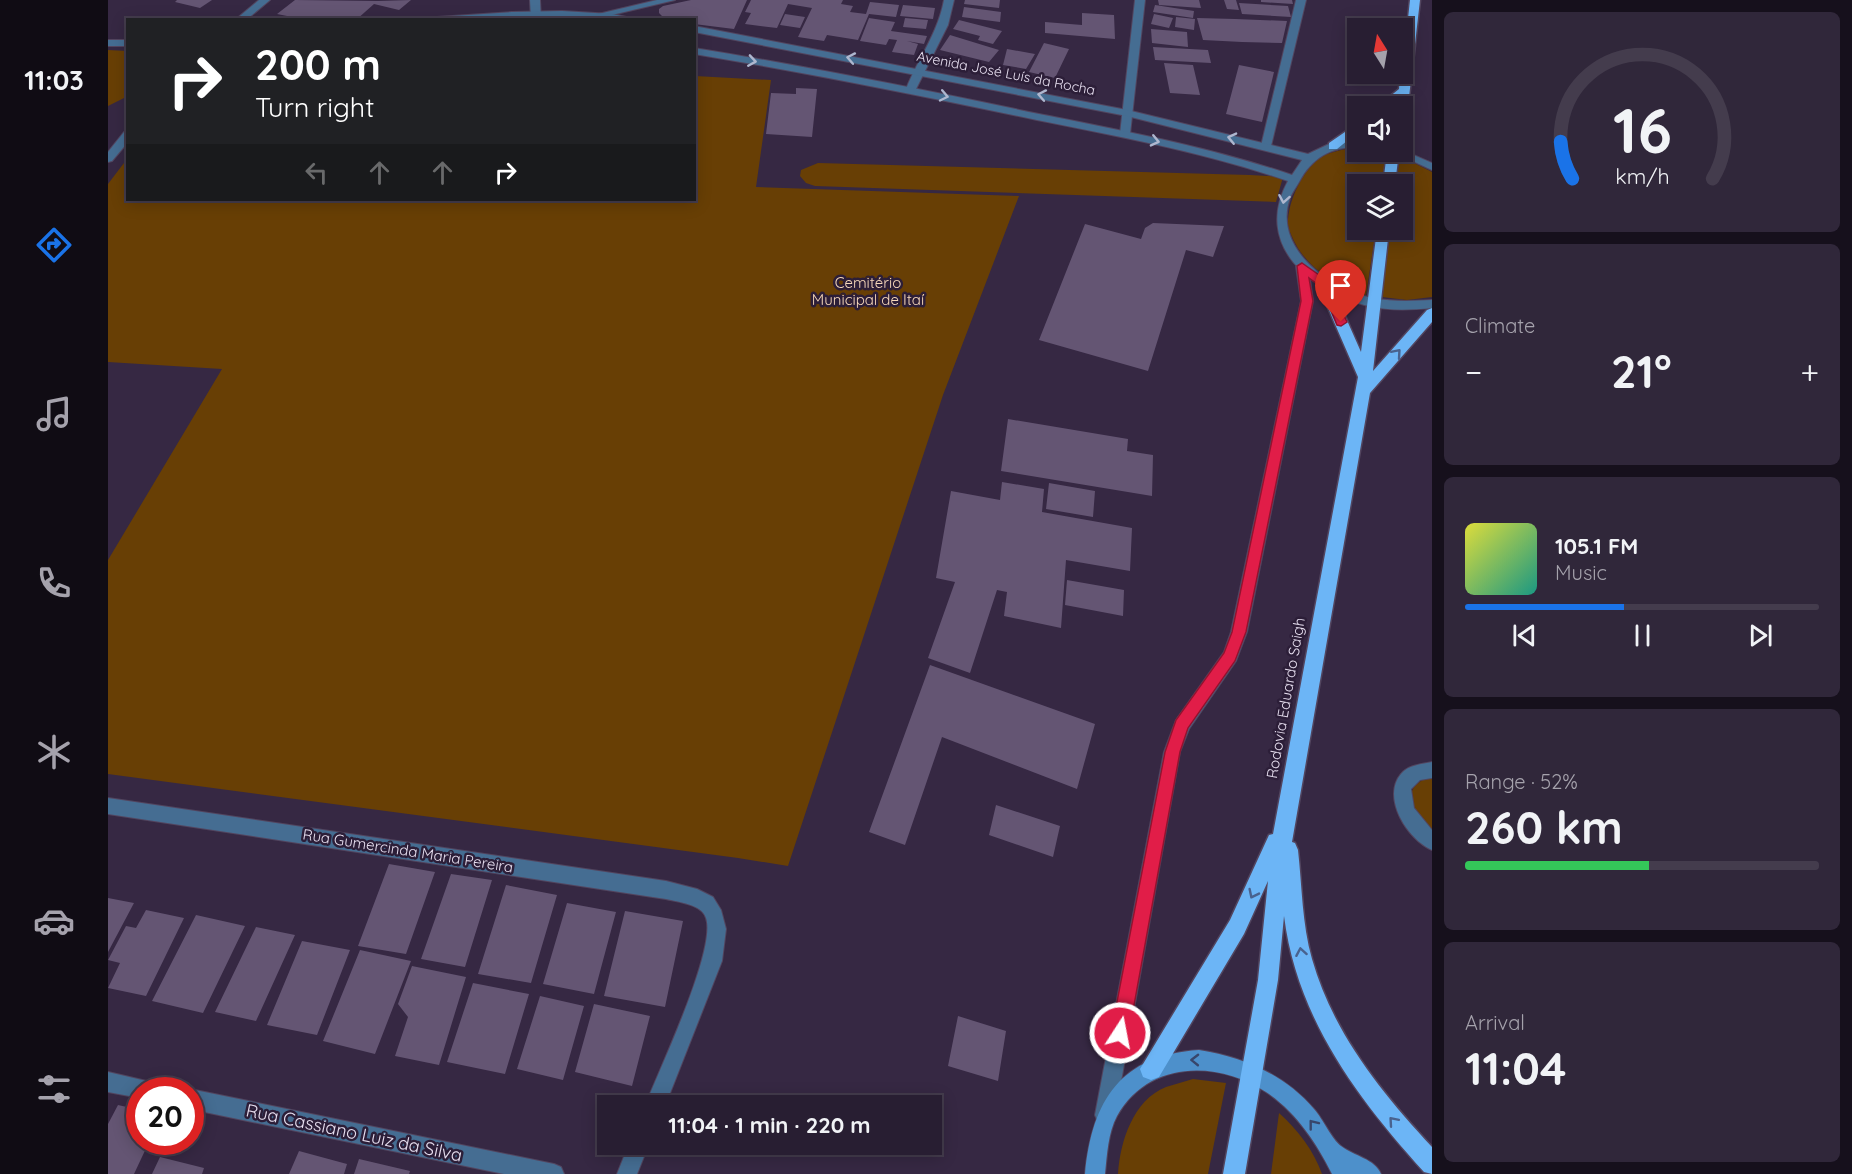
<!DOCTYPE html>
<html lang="en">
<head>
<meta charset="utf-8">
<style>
  :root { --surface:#281e32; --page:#30273a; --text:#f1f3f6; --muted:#a5a2ac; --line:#443c4d; --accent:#1a73e8 }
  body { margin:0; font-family:Quicksand,sans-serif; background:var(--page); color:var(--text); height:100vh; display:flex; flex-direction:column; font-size:22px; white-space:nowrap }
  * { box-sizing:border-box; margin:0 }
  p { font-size:20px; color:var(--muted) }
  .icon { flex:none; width:33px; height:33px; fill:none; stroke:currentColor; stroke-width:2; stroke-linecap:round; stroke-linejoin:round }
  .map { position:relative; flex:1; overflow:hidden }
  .drawer { display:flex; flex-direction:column; gap:12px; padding:12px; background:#16101c; width:420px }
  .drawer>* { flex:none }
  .guide { position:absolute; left:18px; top:18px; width:570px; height:183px; border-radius:0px; box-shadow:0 3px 15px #0003,0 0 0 2px var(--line); background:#202124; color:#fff; overflow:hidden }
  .needle { width:39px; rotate:349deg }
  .tools { position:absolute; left:1239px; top:18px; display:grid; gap:12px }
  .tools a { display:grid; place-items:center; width:66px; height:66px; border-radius:0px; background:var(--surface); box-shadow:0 3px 15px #0003,0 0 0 2px var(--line); font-size:30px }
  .speed { position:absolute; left:18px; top:1077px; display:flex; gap:12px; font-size:30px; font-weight:700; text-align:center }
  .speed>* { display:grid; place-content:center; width:78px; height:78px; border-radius:50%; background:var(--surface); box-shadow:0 3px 15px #0003,0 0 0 2px var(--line); line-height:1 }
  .speed .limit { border:9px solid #d22; background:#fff; color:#111 }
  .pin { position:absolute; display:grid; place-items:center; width:51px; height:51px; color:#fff; margin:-62px -26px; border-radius:50% 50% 50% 0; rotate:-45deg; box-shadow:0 0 6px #0007 }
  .pin .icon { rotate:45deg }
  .me { position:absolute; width:66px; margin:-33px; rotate:11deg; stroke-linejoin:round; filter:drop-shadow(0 0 4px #0008) }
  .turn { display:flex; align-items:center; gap:21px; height:126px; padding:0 30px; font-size:27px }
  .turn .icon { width:78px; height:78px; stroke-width:2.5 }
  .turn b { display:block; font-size:42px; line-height:51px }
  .lanes { display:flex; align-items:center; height:57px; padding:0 30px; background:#0003; justify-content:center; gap:30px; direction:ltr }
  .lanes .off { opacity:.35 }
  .big { font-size:45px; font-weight:700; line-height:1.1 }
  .drawer .tile { flex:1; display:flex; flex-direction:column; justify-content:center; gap:9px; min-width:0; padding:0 21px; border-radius:9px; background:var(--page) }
  .drawer .dial { align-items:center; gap:0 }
  .dial svg { height:156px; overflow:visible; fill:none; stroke:var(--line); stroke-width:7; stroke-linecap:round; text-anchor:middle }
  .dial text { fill:var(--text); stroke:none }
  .song { display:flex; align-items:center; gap:18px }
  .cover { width:72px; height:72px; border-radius:9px; background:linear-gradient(135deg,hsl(60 70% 55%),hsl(170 70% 35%)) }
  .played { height:6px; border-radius:3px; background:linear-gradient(90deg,var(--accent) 45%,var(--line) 45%) }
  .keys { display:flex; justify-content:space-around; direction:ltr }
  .heat { display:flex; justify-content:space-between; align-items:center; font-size:33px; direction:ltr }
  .charge { height:9px; border-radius:4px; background:linear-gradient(90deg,#34c759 52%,var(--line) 0) }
  .trip { position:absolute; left:489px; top:1095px; width:345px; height:60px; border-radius:0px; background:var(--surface); box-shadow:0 3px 15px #0003,0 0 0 2px var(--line); font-weight:700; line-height:60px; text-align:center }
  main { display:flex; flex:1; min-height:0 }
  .menu { display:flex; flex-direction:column; width:108px; justify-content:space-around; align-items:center; background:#100c14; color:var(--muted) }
  .menu .icon { width:42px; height:42px }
  .menu .current { color:var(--accent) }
  .menu b { font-size:27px; color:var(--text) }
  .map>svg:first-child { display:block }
  .green { fill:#683f05 }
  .building { fill:#645573 }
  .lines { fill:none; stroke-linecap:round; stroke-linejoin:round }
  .service-casing { stroke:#52455f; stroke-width:2 }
  .minor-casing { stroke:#52455f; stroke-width:2 }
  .tertiary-casing { stroke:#52455f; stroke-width:2 }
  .secondary-casing { stroke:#52455f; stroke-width:2 }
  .trunk-casing { stroke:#52455f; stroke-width:3 }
  .service { fill:#456d92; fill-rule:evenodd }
  .minor { fill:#456d92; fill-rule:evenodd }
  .tertiary { fill:#456d92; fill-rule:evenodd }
  .secondary { fill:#4d90cb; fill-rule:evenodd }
  .trunk { fill:#6cb5f6; fill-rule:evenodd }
  .oneway { stroke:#aeb7cf }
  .oneway2 { stroke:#49628e }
  .oneway3 { stroke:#38466b }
  .route { fill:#e11d48; stroke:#92132f; stroke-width:1.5 }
  .labels { text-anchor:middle; stroke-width:5; stroke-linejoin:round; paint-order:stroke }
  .far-street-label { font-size:14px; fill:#e7dff0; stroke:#2c1e38 }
  .park-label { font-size:15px; fill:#f9dabb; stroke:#2c1e38 }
  .street-label { font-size:15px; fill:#e7dff0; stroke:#2c1e38 }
  .near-street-label { font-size:18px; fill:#e7dff0; stroke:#2c1e38 }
</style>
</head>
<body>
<main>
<nav class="menu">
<b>11:03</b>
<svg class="icon current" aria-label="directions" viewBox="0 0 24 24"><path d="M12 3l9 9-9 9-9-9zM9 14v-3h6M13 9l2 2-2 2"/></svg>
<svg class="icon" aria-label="music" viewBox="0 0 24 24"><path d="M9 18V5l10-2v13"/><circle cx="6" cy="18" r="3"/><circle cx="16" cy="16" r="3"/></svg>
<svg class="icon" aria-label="phone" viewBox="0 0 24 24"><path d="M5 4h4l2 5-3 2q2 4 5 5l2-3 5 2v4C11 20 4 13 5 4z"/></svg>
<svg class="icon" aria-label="climate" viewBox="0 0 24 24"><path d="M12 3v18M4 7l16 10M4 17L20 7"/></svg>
<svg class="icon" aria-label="car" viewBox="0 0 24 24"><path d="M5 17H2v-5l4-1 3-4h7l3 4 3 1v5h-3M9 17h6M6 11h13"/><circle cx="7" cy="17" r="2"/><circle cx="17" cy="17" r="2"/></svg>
<svg class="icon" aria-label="filters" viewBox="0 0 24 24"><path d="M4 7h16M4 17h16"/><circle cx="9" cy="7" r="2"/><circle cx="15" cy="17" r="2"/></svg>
</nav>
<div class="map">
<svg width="1324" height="1174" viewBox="0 0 1324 1174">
  <rect width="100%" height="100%" fill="#362843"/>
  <path class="green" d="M0,50L19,51L20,96L0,106Z
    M587,76L663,80L648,187L911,196L835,395L680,866L630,858L0,774V560L114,369L0,362V184L19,159L20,200H586Z
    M1245,148H1249L1250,152H1279L1275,184H1250V230H1268L1258,295C1233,287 1210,275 1194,254C1189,248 1181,232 1180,225C1179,203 1194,172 1210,159C1220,152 1233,150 1245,148Z
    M1292,156L1324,172V297L1299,300L1274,297L1282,230H1294V184H1288Z
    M710,163L1142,175L1175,177L1168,202L707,186L698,183L692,176L693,170Z
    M1324,777V833C1306,817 1288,785 1324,777Z
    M1085,1079L1118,1083L1100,1174H1010C1012,1142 1025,1100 1058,1087C1067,1084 1076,1082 1085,1079Z
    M1171,1113C1190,1130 1206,1151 1214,1174H1163Z"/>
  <path class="building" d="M69,0H104L92,8L67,2Z
    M187,0L270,1L303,0L291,10L266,4L248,20H180L176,19L179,16L169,14Z
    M583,0H639L626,29L586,24V20H558L551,13V9L555,6Z
    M643,0H735L733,4L745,6L742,12L758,14L762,2L791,5L788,17L761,14L750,40L719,35L716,41L690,37L704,8L680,4L669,28L637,24L643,13L637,12Z
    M857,0H892L891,8L856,4Z
    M1050,0H1091L1093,8L1051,5Z
    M1116,0H1128L1131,10L1119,9Z
    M1153,0H1184L1185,4L1153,2Z
    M1131,3L1180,6L1183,17L1134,14Z
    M795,5L827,8L825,19L792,16Z
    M1047,5L1086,11L1085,18L1045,12Z
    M856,7L893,12L892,22L854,17Z
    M974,13L1006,15L1007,39L937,33V22L974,25Z
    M677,14L697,17L692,28L672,25Z
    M1046,14L1065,18L1061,28L1043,24Z
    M1068,17L1087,19L1086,30L1067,27Z
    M761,18L787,22L783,31L819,36L816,44L799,41L810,44L806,55L784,52L789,40L781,39L778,45L752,41Z
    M797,18L820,20L818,29L795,27Z
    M1089,18L1127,19L1179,21L1174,43L1134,42L1095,40Z
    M851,20L894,31L885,44L870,40L872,36L845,29Z
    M1043,29L1079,32L1080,47L1044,43Z
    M842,35L891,50L881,62L832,50Z
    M936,43L961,49L947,78L921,72Z
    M1045,47L1100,50L1103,63L1047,60Z
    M899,49L927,54L918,69L895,65Z
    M1056,63L1085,65L1092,95L1062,93Z
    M1131,65L1166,72L1154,122L1118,114Z
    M688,88L709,89L704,137L658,134L663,93L688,94Z
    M1045,223L1116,226L1105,257L1078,250L1040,371L931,340L977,224L1033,239L1037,228Z
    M900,419L1020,439L1019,451L1045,455L1044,496L893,471Z
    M894,482L936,489L934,512L1024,528L1022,571L958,560L953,628L896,616L899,592L889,590L862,673L820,658L847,582L828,578L843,491L892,500Z
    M941,483L987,491L985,517L938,509Z
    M959,580L1016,590L1015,616L957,605Z
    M822,665L987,724L969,789L834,737L797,845L761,832Z
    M888,805L952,826L945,857L881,835Z
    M281,864L327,872L298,954L250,946Z
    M343,874L384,880L357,967L313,959Z
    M398,885L449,895L423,983L370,974Z
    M0,898L26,903L0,952Z
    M459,903L508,912L486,994L435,984Z
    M38,910L76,918L38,996L0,988L12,963L0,960L18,926L28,928Z
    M517,911L575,921L557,1007L496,996Z
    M88,915L137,926L95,1013L44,1001Z
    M148,927L187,935L148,1021L107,1012Z
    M194,941L242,950L209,1035L159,1025Z
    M252,950L303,961L267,1054L215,1041Z
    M304,966L358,977L331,1065L287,1056L300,1017L290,1004Z
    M365,983L421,994L397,1074L339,1062Z
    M432,996L476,1006L455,1080L409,1069Z
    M486,1004L542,1016L524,1086L467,1072Z
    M850,1016L898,1031L890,1081L840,1066Z
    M10,1105L32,1110V1142H41L26,1174H0V1124Z
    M191,1151L239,1164L236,1174H181Z
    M52,1157L96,1168L94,1174H44Z
    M251,1159L302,1171L301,1174H246Z"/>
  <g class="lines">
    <defs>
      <path id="service" d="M1194,262L1200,266L1205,301L1139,632L1128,661L1081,729L1072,752L1007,1115L1004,1122L997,1125L990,1122L987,1115L1056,752L1068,720L1116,652L1123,632L1193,301L1188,266Z"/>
      <path id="minor" d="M151,0H162L138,20H127Z
        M422,0H432L433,20H423Z
        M549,0H567L491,18L486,15Z
        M836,0H846L840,25L808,89L799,91L798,89C810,59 830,33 836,0Z
        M1027,0H1037L1022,134L1017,137L1012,134Z
        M1188,0H1198L1163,146L1158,149L1153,146Z
        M20,131V142L4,161L0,162V152L16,132Z
        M1324,762V778L1312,780L1303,789L1306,808L1324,830V850C1300,840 1273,798 1293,774C1300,765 1314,764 1324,762Z
        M0,798L558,881L589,889L605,897L613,910L618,929L614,961L557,1106H537C551,1070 609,949 598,918C594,904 570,902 558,899L0,814Z
        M0,1072L47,1083L50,1090H32V1098L0,1092Z
        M82,1089L446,1164L453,1167L456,1174H396L82,1109V1090H78Z
        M521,1144H541L529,1174H509Z"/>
      <path id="tertiary" d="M454,11L504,14L533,20L429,17L325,20L329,17L404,12Z
        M586,26L1019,110L1200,154L1221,144L1250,141V147C1222,147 1204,158 1191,182C1188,187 1184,193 1182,198C1164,248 1222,290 1265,298C1285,302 1304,301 1324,300V308C1302,310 1281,311 1260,306C1202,291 1145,245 1180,181C1098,153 1014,137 929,120C815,96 701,73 586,54V48C702,67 817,90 931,114C1016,131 1101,147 1184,175L1194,160L1019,116L586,32Z
        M0,40H20V46H0Z
        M1294,150L1324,163V170L1285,152Z"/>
      <path id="secondary" d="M1091,1050C1135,1057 1176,1074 1206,1109C1215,1119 1224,1140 1233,1146C1246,1156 1267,1159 1273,1174H1224C1208,1142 1188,1112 1158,1092C1110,1060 1040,1060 1009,1116C1000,1133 999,1155 997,1174H977C984,1100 1013,1055 1091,1050Z"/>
      <path id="trunk" d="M1302,0H1312L1300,106L1294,109V106H1289V101L1281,106H1270L1291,89L1292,74H1294Z
        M1250,123V132L1229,149H1221V143Z
        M1279,152H1291L1287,184H1275Z
        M1269,230H1281L1265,371L1319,310L1324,308V322L1262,393L1184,842L1187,843L1190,850C1194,886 1194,924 1204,959C1225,1033 1273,1092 1324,1147V1174L1316,1172C1249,1098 1189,1018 1176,916L1170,980L1137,1174H1115L1150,980L1160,881L1136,934L1051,1077L1043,1080L1035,1077L1032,1069L1122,920L1161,835L1165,834L1250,377L1210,285L1212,282H1222L1253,352Z"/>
    </defs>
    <use href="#service" class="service-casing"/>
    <use href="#minor" class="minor-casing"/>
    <use href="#tertiary" class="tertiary-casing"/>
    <use href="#secondary" class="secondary-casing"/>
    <use href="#trunk" class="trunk-casing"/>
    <use href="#service" class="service"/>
    <use href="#minor" class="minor"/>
    <use href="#tertiary" class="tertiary"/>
    <use href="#secondary" class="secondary"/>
    <use href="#trunk" class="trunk"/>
  </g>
  <defs><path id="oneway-chevron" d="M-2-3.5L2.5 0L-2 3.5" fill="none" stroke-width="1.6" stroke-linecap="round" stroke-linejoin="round" transform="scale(1.5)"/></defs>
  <g class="oneway">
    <use href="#oneway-chevron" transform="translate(743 58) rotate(-169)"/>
    <use href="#oneway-chevron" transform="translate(644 61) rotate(9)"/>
    <use href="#oneway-chevron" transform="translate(934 95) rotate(-169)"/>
    <use href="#oneway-chevron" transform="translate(836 96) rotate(12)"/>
    <use href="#oneway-chevron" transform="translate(1124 138) rotate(-167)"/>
    <use href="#oneway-chevron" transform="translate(1047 141) rotate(13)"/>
    <use href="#oneway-chevron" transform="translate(1176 199) rotate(100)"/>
  </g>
  <g class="oneway2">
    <use href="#oneway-chevron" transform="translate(1289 353) rotate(-49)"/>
    <use href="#oneway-chevron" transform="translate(1145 894) rotate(116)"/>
    <use href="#oneway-chevron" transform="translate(1193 952) rotate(-100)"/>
    <use href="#oneway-chevron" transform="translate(1285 1121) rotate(-131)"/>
  </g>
  <g class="oneway3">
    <use href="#oneway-chevron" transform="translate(1087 1060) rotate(-179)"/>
    <use href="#oneway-chevron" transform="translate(1205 1124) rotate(-128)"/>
  </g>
  <path class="route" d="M1194,263L1221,282L1239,322L1233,326L1229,325L1213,287L1201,278L1205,301L1138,632L1127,661L1080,728L1072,752L1021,1033L1018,1039L1012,1042L1006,1039L1003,1033L1057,752L1068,720L1116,653L1124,632L1193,301L1189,266Z"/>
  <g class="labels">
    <g class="far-street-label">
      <text transform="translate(898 73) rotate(11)" y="5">Avenida José Luís da Rocha</text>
    </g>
    <g class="park-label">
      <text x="760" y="288">Cemitério<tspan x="760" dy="17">Municipal de Itaí</tspan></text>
    </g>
    <g class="street-label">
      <text transform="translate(1178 698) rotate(-80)" y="5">Rodovia Eduardo Saigh</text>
      <text transform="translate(300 851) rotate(9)" y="5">Rua Gumercinda Maria Pereira</text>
    </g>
    <g class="near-street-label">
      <text transform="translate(246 1133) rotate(12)" y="6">Rua Cassiano Luiz da Silva</text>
    </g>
  </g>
</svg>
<div class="tools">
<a><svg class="needle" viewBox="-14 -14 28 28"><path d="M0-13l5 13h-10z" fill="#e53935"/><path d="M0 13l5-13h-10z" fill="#a5a2ac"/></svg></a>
<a><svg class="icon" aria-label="sound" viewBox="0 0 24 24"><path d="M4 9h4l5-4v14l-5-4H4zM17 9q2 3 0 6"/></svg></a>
<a><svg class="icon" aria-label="layers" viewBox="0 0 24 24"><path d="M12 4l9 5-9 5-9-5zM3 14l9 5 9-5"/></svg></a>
</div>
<div class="speed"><div class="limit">20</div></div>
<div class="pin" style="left:1233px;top:322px;background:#d93025"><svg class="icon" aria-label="arrive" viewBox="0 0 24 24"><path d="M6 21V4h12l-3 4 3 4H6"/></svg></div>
<svg class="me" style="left:1012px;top:1033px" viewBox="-20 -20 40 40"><circle r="17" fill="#e11d48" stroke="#fff" stroke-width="3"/><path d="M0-11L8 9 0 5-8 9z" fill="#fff"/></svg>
<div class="trip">11:04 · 1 min · 220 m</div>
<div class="guide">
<div class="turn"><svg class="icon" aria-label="right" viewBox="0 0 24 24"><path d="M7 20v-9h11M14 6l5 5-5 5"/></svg><div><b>200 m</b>Turn right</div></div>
<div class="lanes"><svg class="icon off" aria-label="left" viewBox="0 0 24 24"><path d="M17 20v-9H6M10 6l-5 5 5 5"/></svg><svg class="icon off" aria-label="ahead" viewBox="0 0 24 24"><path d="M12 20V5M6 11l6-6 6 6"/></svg><svg class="icon off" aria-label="ahead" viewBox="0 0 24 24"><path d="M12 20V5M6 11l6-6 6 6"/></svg><svg class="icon" aria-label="right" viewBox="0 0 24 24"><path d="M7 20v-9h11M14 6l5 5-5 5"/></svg></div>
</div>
</div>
<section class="drawer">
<div class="tile dial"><svg viewBox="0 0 100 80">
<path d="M14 69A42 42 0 1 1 86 69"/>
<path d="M14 69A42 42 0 0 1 8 50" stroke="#1a73e8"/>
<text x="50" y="56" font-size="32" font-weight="700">16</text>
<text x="50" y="72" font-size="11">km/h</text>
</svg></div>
<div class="tile"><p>Climate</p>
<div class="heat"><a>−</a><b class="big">21°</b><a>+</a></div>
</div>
<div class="tile">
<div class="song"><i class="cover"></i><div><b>105.1 FM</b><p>Music</p></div></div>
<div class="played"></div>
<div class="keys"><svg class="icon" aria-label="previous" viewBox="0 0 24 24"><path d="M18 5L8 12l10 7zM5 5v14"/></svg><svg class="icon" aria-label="pause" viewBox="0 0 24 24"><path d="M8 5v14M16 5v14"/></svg><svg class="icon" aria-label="next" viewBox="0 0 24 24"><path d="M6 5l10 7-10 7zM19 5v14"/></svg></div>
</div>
<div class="tile"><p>Range · 52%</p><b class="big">260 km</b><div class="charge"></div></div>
<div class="tile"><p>Arrival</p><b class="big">11:04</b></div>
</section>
</main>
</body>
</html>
